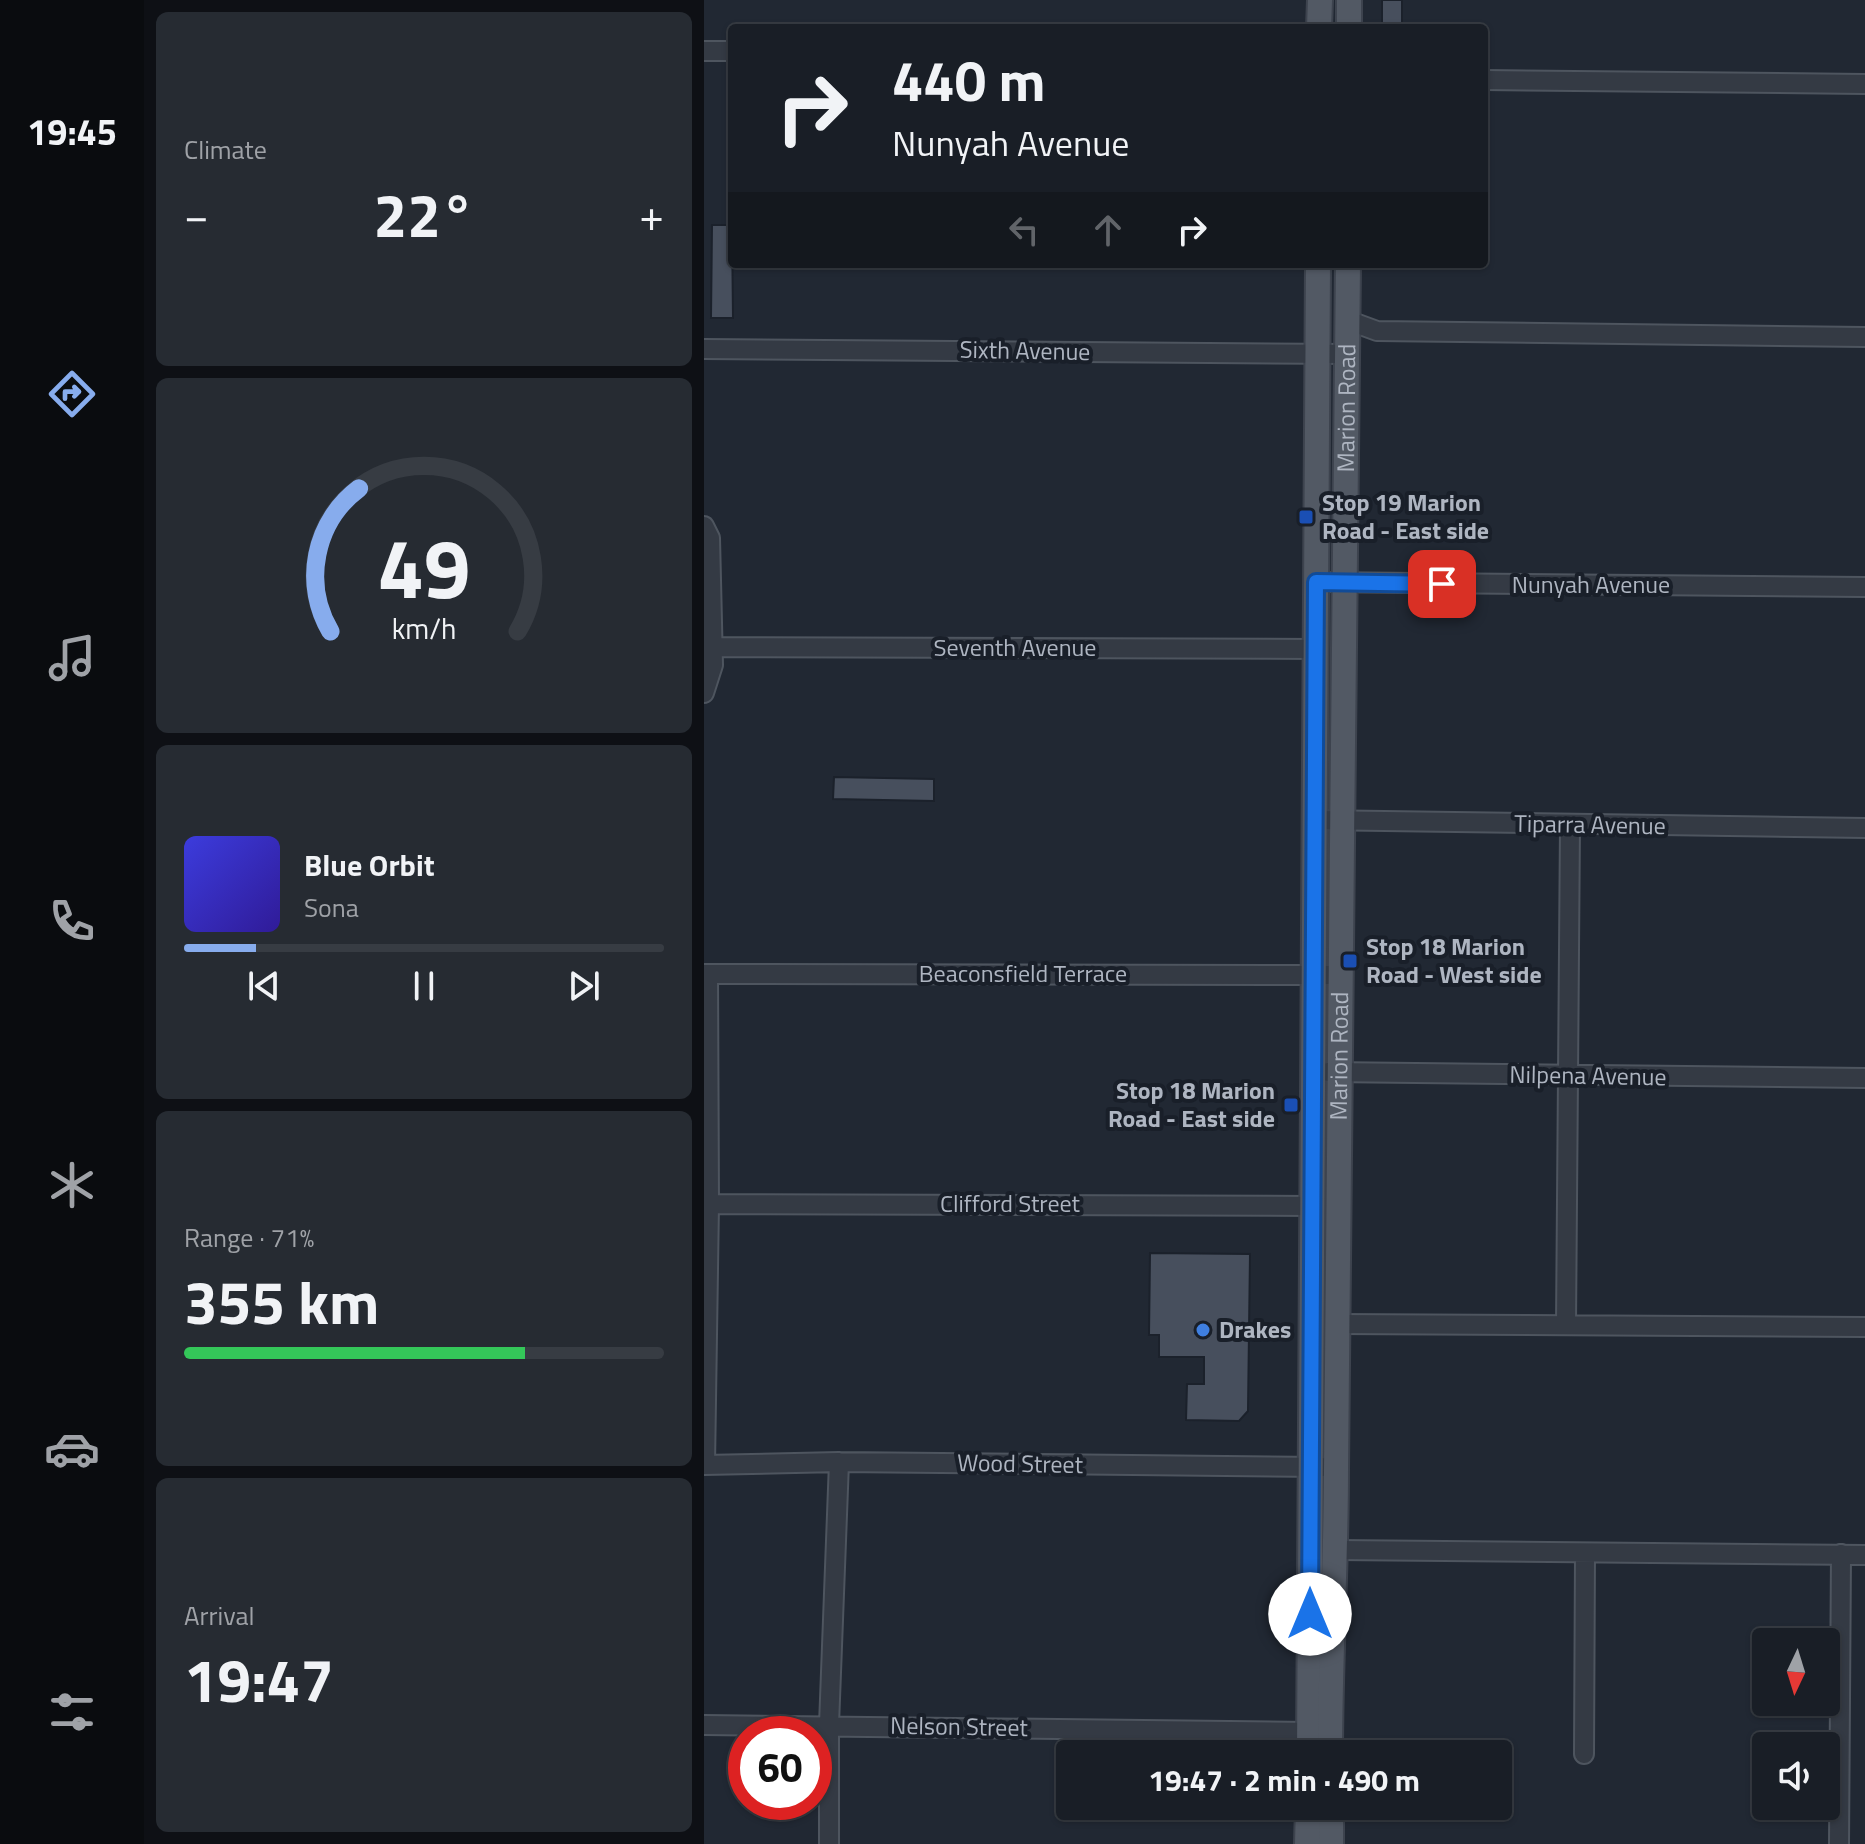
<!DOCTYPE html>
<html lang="en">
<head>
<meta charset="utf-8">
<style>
  :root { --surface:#191e26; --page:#262b32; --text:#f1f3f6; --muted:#9fa2a7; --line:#373c43; --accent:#87aced }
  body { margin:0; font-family:"Titillium Web",sans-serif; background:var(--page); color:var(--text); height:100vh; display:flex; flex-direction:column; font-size:30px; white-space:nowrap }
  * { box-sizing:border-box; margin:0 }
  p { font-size:26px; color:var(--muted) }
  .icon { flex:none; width:44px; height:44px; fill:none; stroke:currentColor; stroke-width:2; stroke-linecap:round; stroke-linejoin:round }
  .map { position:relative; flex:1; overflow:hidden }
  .panel { display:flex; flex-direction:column; gap:12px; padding:12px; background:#0e1015; width:560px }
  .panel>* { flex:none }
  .guide { position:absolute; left:24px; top:24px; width:760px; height:244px; border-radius:8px; box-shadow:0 2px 6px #0004,0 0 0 2px var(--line); background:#191e26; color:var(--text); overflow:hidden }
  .needle { width:52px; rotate:184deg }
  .tools { position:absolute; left:1048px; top:1628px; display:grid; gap:16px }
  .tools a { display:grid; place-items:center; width:88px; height:88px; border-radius:8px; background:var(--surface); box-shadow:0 2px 6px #0004,0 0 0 2px var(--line); font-size:40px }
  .speed { position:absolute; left:24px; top:1716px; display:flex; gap:16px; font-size:40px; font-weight:700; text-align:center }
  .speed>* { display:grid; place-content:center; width:104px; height:104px; border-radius:50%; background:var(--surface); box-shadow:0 2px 6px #0004,0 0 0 2px var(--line); line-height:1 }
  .speed .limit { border:12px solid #d22; background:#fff; color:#111 }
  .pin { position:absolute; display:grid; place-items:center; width:68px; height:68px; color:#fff; margin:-34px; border-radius:16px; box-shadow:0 4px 12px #0006 }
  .me { position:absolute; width:88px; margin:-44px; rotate:0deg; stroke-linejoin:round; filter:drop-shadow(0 0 6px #0008) }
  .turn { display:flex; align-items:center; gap:28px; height:168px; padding:0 32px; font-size:36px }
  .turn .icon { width:104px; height:104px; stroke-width:2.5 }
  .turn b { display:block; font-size:56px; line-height:68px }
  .lanes { display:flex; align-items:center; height:76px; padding:0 32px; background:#0003; justify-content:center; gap:40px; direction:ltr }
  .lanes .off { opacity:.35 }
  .big { font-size:60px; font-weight:700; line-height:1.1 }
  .panel .card { flex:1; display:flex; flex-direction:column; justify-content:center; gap:12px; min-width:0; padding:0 28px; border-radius:12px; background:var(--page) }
  .panel .dial { align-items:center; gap:0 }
  .dial svg { height:208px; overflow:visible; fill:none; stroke:var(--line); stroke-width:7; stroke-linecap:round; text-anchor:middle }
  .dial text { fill:var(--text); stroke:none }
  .song { display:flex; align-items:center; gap:24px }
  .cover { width:96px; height:96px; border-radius:12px; background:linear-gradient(135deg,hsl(240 70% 55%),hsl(250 70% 35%)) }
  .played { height:8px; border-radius:4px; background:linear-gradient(90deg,var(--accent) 15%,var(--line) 15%) }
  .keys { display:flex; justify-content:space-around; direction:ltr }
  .heat { display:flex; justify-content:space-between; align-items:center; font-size:44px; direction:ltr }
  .charge { height:12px; border-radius:6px; background:linear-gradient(90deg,#34c759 71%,var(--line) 0) }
  .trip { position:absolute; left:352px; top:1740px; width:456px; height:80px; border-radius:8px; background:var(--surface); box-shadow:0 2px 6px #0004,0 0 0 2px var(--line); font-weight:700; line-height:80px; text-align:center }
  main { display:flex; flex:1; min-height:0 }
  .tabs { display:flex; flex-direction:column; width:144px; justify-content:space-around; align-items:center; background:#0a0c0f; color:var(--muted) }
  .tabs .icon { width:56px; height:56px }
  .tabs .on { color:var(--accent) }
  .tabs b { font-size:36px; color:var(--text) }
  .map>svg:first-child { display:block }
  .building { fill:#474f5d; stroke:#1b212b; stroke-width:2 }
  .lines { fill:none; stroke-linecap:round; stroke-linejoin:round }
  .minor-casing { stroke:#4e555f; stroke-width:22 }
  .major-casing { stroke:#3d434e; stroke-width:28 }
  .minor { stroke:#343a44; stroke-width:18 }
  .major { stroke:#525964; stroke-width:24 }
  .route-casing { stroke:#114b97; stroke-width:20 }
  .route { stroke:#1a73e8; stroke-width:14 }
  .transit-dot { fill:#1a4fb4; stroke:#191f29; stroke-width:3 }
  .shop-dot { fill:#3f7fe0; stroke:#191f29; stroke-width:3 }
  .labels { text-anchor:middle; stroke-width:8; stroke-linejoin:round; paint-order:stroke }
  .street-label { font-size:24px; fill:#aeb5c1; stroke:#191f29 }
  .poi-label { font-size:24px; font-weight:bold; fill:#aeb5c1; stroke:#191f29; text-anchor:start }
</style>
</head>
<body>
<main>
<nav class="tabs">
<b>19:45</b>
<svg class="icon on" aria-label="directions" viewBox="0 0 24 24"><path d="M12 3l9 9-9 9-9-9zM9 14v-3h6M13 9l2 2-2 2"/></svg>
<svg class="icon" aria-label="music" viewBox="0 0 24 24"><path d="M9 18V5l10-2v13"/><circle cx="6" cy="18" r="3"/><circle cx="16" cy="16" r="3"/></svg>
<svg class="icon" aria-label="phone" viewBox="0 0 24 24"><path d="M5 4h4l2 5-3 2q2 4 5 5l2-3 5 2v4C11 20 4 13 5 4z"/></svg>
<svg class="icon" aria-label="climate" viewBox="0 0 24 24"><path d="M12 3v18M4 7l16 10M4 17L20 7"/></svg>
<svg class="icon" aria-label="car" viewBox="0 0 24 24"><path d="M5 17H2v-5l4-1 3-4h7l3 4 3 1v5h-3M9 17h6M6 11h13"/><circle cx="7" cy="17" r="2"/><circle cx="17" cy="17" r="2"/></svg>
<svg class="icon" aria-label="filters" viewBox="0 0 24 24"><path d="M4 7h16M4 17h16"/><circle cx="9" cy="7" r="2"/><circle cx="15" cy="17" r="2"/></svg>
</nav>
<section class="panel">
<div class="card"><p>Climate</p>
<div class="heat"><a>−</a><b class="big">22°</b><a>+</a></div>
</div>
<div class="card dial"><svg viewBox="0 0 100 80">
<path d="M14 69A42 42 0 1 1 86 69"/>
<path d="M14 69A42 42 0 0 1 25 14" stroke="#87aced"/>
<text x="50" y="56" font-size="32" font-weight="700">49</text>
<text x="50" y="72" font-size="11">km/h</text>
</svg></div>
<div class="card">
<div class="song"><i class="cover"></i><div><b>Blue Orbit</b><p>Sona</p></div></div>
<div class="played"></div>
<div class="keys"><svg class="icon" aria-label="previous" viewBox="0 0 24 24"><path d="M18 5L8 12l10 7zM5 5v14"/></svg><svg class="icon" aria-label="pause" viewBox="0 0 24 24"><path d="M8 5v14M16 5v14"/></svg><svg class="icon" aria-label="next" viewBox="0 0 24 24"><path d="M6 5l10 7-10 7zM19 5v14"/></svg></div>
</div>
<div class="card"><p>Range · 71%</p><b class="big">355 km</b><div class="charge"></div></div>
<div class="card"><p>Arrival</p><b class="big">19:47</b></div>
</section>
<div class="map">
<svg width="1161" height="1844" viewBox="0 0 1161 1844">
  <rect width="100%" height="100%" fill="#212833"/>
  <path class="building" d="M678,0H698V28H678Z
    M8,225H28L29,318H7Z
    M130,777L230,779V801L129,799Z
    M446,1253L546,1254L544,1411L535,1421L482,1420L483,1384H500V1357H455V1335H445Z"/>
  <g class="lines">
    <defs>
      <path id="minor" d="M0,51H28
        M780,80L1161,84
        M643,320L673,331L1161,337
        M0,349L643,354
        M0,526L6,538L9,665L0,693
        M612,582L1161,587
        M9,647L612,649
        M610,820L1161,828
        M0,974L637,975
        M624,1072L1161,1078
        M5,1204L608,1206
        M631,1324L1161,1327
        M862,1325L866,825
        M0,1465L135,1462L618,1467
        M1,1465L5,1204L4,974
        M632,1550L1161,1555
        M0,1725L605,1732
        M880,1754L881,1553
        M125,1844V1725L135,1462
        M1135,1844L1137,1554"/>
      <g id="major">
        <path d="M615,28L616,0"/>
        <path d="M645,28V0"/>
        <path d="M605,1754L614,264"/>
        <path id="s1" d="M626,1754C626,1659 632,1564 632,1470C634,1068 641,666 644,264"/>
        <path d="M627,1806V1844"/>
        <path d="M603,1844L604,1806"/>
      </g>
    </defs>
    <use href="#minor" class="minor-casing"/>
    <use href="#major" class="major-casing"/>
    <use href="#minor" class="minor"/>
    <use href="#major" class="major"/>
  </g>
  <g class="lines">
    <defs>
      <path id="route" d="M606,1614L612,582L738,584"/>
    </defs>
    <use href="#route" class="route-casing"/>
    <use href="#route" class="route"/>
  </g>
  <g class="transit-dot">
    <rect x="594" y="509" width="16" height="16" rx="4"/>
    <rect x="638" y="953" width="16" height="16" rx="4"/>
    <rect x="579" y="1097" width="16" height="16" rx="4"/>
  </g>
  <circle class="shop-dot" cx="499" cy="1330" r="8"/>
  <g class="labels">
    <g class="street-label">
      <text transform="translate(321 351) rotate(1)" y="8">Sixth Avenue</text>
      <text dy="8" stroke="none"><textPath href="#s1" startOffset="1346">Marion Road</textPath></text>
      <text x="887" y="593">Nunyah Avenue</text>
      <text x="311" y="656">Seventh Avenue</text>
      <text transform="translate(886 825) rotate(1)" y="8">Tiparra Avenue</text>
      <text x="319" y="982">Beaconsfield Terrace</text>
      <text dy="8" stroke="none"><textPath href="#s1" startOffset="698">Marion Road</textPath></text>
      <text transform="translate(884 1076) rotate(1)" y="8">Nilpena Avenue</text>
      <text x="306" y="1212">Clifford Street</text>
      <text transform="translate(316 1464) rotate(1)" y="8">Wood Street</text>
      <text transform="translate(255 1727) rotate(1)" y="8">Nelson Street</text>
    </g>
    <g class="poi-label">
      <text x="618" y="511">Stop 19 Marion<tspan x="618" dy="28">Road - East side</tspan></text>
      <text x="662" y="955">Stop 18 Marion<tspan x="662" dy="28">Road - West side</tspan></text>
      <text x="571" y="1099" text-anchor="end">Stop 18 Marion<tspan x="571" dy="28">Road - East side</tspan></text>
      <text x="515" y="1338">Drakes</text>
    </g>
  </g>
</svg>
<div class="tools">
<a><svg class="needle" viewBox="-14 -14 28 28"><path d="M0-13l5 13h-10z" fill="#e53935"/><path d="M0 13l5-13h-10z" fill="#9fa2a7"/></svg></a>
<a><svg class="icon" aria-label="sound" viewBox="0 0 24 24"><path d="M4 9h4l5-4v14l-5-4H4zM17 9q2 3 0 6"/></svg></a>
</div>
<div class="speed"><div class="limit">60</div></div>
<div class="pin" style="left:738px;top:584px;background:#d93025"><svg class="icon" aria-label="arrive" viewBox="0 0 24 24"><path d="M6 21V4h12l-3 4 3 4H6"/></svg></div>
<svg class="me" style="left:606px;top:1614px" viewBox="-20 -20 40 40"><circle r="19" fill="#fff"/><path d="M0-13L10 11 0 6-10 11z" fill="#1a73e8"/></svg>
<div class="trip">19:47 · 2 min · 490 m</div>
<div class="guide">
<div class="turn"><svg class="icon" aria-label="right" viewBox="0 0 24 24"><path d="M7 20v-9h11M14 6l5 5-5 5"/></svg><div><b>440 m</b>Nunyah Avenue</div></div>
<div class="lanes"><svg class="icon off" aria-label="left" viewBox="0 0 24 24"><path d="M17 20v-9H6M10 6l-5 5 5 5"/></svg><svg class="icon off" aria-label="ahead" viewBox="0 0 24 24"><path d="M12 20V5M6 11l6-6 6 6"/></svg><svg class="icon" aria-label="right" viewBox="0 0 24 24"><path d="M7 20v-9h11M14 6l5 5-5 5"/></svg></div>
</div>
</div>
</main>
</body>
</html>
